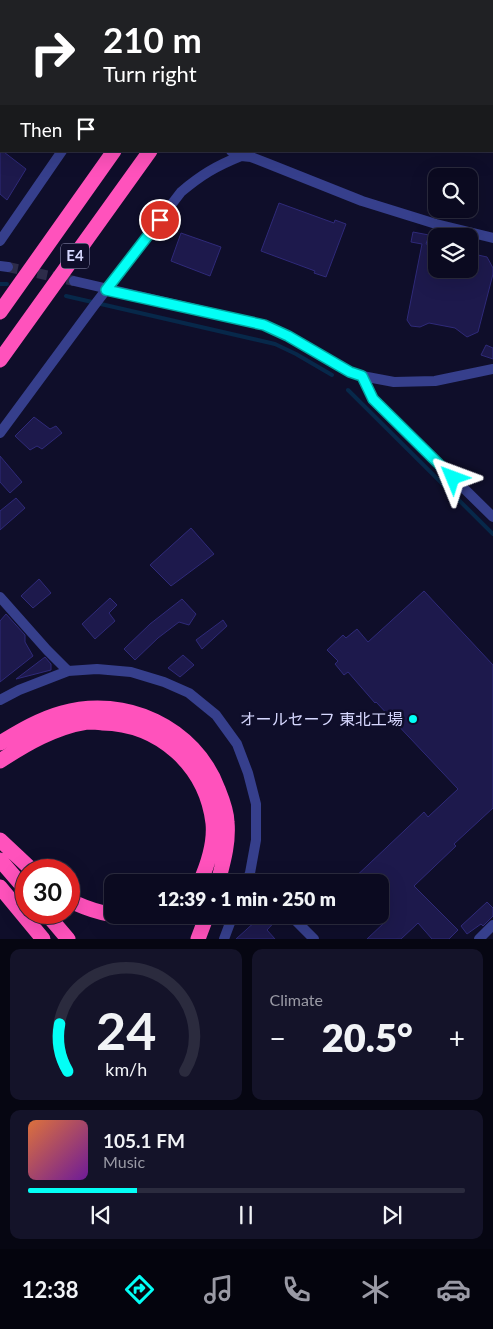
<!DOCTYPE html>
<html lang="en">
<head>
<meta charset="utf-8">
<style>
  :root { --surface:#0b0a20; --page:#141329; --text:#f1f3f6; --muted:#9a9aa5; --line:#2b2b3e; --accent:#03fff6 }
  body { margin:0; font-family:Lato,"Noto Sans JP",sans-serif; background:var(--page); color:var(--text); height:100vh; display:flex; flex-direction:column; font-size:19px; white-space:nowrap }
  * { box-sizing:border-box; margin:0 }
  p { font-size:16px; color:var(--muted) }
  .icon { flex:none; width:28px; height:28px; fill:none; stroke:currentColor; stroke-width:2; stroke-linecap:round; stroke-linejoin:round }
  .map { position:relative; height:939px; overflow:hidden }
  .sheet { display:flex; flex-direction:column; gap:10px; padding:10px; background:#060612; flex:1 }
  .sheet>* { flex:none }
  .guide { position:absolute; left:0px; top:0px; width:494px; height:152px; box-shadow:0 5px 20px #0002,0 0 0 1px var(--line); background:#202124; color:#fff; overflow:hidden }
  .tools { position:absolute; left:428px; top:168px; display:grid; gap:10px }
  .tools a { display:grid; place-items:center; width:50px; height:50px; border-radius:10px; background:var(--surface); box-shadow:0 5px 20px #0002,0 0 0 1px var(--line); font-size:25px }
  .speed { position:absolute; left:15px; top:859px; display:flex; gap:10px; font-size:25px; font-weight:700; text-align:center }
  .speed>* { display:grid; place-content:center; width:65px; height:65px; border-radius:50%; background:var(--surface); box-shadow:0 5px 20px #0002,0 0 0 1px var(--line); line-height:1 }
  .speed .limit { border:8px solid #d22; background:#fff; color:#111 }
  .pin { position:absolute; display:grid; place-items:center; width:42px; height:42px; color:#fff; margin:-21px; border:2px solid #fff; border-radius:50%; box-shadow:0 1px 5px #0007 }
  .me { position:absolute; width:55px; margin:-28px; rotate:314deg; stroke-linejoin:round; filter:drop-shadow(0 0 4px #0008) }
  .turn { display:flex; align-items:center; gap:18px; height:105px; padding:0 20px; font-size:22px }
  .turn .icon { width:65px; height:65px; stroke-width:2.5 }
  .turn b { display:block; font-size:35px; line-height:42px }
  .then { display:flex; align-items:center; height:48px; padding:0 20px; background:#0003; gap:10px; font-size:19px }
  .big { font-size:38px; font-weight:800; line-height:1.1 }
  .sheet .widget { flex:1; display:flex; flex-direction:column; justify-content:center; gap:8px; min-width:0; padding:0 18px; border-radius:10px; background:var(--page) }
  .sheet .dial { align-items:center; gap:0 }
  .dial svg { height:130px; overflow:visible; fill:none; stroke:var(--line); stroke-width:7; stroke-linecap:round; text-anchor:middle }
  .dial text { fill:var(--text); stroke:none }
  .song { display:flex; align-items:center; gap:15px }
  .cover { width:60px; height:60px; border-radius:8px; background:linear-gradient(135deg,hsl(20 70% 55%),hsl(280 70% 35%)) }
  .played { height:5px; border-radius:2px; background:linear-gradient(90deg,var(--accent) 25%,var(--line) 25%) }
  .keys { display:flex; justify-content:space-around; direction:ltr }
  .heat { display:flex; justify-content:space-between; align-items:center; font-size:28px; direction:ltr }
  .sheet .tiles { flex:1; display:grid; gap:10px; grid-template-columns:1fr 1fr }
  .widget:last-child { grid-column:span 2 }
  .trip { position:absolute; left:104px; top:874px; width:285px; height:50px; border-radius:10px; background:var(--surface); box-shadow:0 5px 20px #0002,0 0 0 1px var(--line); font-weight:800; line-height:50px; text-align:center }
  .tab-bar { display:flex; height:80px; justify-content:space-around; align-items:center; background:#04040d; color:var(--muted) }
  .tab-bar .icon { width:35px; height:35px }
  .tab-bar .current { color:var(--accent) }
  .tab-bar b { font-size:22px; color:var(--text) }
  .map>svg:first-child { display:block }
  .lines { fill:none; stroke-linecap:round; stroke-linejoin:round }
  .stream { stroke:#07284a; stroke-width:4 }
  .building { fill:#1d194c; stroke:#2f2a79 }
  .street-tunnel { stroke:#2d2c4a; stroke-width:10; stroke-dasharray:10 5; stroke-linecap:butt }
  .street { stroke:#363f8c; stroke-width:10 }
  .highway { stroke:#ff52bc; stroke-width:15 }
  .route-casing { stroke:#02a6a0; stroke-width:12 }
  .route { stroke:#03fff6; stroke-width:9 }
  .poi-dot { fill:#03fff6; stroke:#0f0e2a; stroke-width:2 }
  .labels { text-anchor:middle; stroke-width:5; stroke-linejoin:round; paint-order:stroke }
  .shield { fill:#0f0e2a; stroke:#9b9bbf; stroke-width:1 }
  .shield-label { font-size:15px; font-weight:bold; fill:#d7d8ff }
  .poi-label { font-size:16px; fill:#d7d8ff; stroke:#0f0e2a; text-anchor:end }
</style>
</head>
<body>
<div class="map">
<svg width="493" height="939" viewBox="0 0 493 939">
  <rect width="100%" height="100%" fill="#0f0e2a"/>
  <g class="lines">
    <path class="stream" d="M0,284H7
      M66,296L275,344L296,354L332,375
      M348,390L493,534"/>
  </g>
  <path class="building" d="M0,149L26,169L7,200L0,194Z
    M279,203L334,223L335,220L346,224L326,277L314,273L315,271L261,251Z
    M413,232L429,235L426,244L436,246V269H469V253L487,257L493,268V274L478,332L467,337L455,328L429,323L420,327L411,326L407,320L422,244L411,242Z
    M181,233L221,247L210,276L171,261Z
    M486,345L493,348V359L481,355Z
    M34,417L50,429L56,426L62,433L42,449L37,446L30,450L15,436Z
    M0,456L22,482L10,493L0,482Z
    M16,498L25,508L0,530V511Z
    M191,528L214,554L171,586L150,565Z
    M39,579L51,593L33,608L21,596Z
    M424,591L493,665V808L454,844L456,846L414,886L458,930L449,939H432L418,923L401,939H367L385,922L384,921L387,918L380,911V882H350L424,812L428,817L458,789L376,702L375,703L348,672L344,675L335,664L338,661L327,650L343,635L346,638L357,629L368,642Z
    M110,598L117,605L109,613L115,621L95,639L82,624Z
    M182,599L196,614L189,625L179,622L158,638L135,660L124,649L150,624Z
    M6,614L25,635V642L33,656L0,682V621Z
    M223,620L227,626L202,649L196,640Z
    M183,655L194,665L180,677L168,668Z
    M45,657L51,664V670L16,679Z
    M487,902L493,908V916L483,926L481,924L467,934L461,926Z
    M252,915H281L267,930L275,939H236L257,920Z"/>
  <g class="lines">
    <path class="street-tunnel" d="M8,267L74,281"/>
    <path class="street" d="M0,10L1,11
      M231,151L241,156L251,157L269,164L362,201L436,224L493,238
      M0,241L62,151
      M0,266L8,267
      M74,281L264,325L288,336L350,372L362,376L394,382L435,381L493,369
      M362,376L373,399L493,517
      M0,433L93,307L181,192C201,175 216,166 241,156
      M0,597L47,650L68,671
      M0,700L19,690L68,671L97,669L131,672L164,682L189,693L216,715L237,744L248,773L256,804V840L250,873L246,882
      M290,915L314,939
      M224,939L233,915
      M479,939L493,925"/>
    <path class="highway" d="M218,1L219,0
      M253,1L254,0
      M0,312L114,151
      M0,360L150,151
      M0,743C20,731 40,719 62,713C125,695 195,727 218,789C222,799 227,811 227,822C229,843 223,863 218,882
      M0,761C26,744 55,727 87,722C91,722 97,722 102,723C160,724 206,766 213,823C215,844 208,864 200,882
      M0,840L32,870
      M0,860L26,890
      M0,887L43,939
      M69,900C96,914 122,919 152,915
      M45,912L68,939
      M198,939L207,915"/>
  </g>
  <g class="lines">
    <defs>
      <path id="route" d="M160,220L106,290L264,325L288,336L350,372L362,376L373,399L453,478"/>
    </defs>
    <use href="#route" class="route-casing"/>
    <use href="#route" class="route"/>
  </g>
  <circle class="poi-dot" cx="413" cy="719" r="5"/>
  <g class="labels">
    <rect class="shield" x="61" y="243.5" width="28" height="25" rx="4"/>
    <g class="shield-label">
      <text x="75" y="261">E4</text>
    </g>
    <g class="poi-label">
      <text x="403" y="725">オールセーフ 東北工場</text>
    </g>
  </g>
</svg>
<div class="tools">
<a><svg class="icon" aria-label="search" viewBox="0 0 24 24"><circle cx="10" cy="10" r="6"/><path d="M15 15l6 6"/></svg></a>
<a><svg class="icon" aria-label="layers" viewBox="0 0 24 24"><path d="M12 4l9 5-9 5-9-5zM3 14l9 5 9-5"/></svg></a>
</div>
<div class="speed"><div class="limit">30</div></div>
<div class="pin" style="left:160px;top:220px;background:#d93025"><svg class="icon" aria-label="arrive" viewBox="0 0 24 24"><path d="M6 21V4h12l-3 4 3 4H6"/></svg></div>
<svg class="me" style="left:453px;top:478px" viewBox="-20 -20 40 40"><path d="M0-17L14 15 0 8-14 15z" fill="#03fff6" stroke="#fff" stroke-width="4"/></svg>
<div class="trip">12:39 · 1 min · 250 m</div>
<div class="guide">
<div class="turn"><svg class="icon" aria-label="right" viewBox="0 0 24 24"><path d="M7 20v-9h11M14 6l5 5-5 5"/></svg><div><b>210 m</b>Turn right</div></div>
<div class="then">Then<svg class="icon" aria-label="arrive" viewBox="0 0 24 24"><path d="M6 21V4h12l-3 4 3 4H6"/></svg></div>
</div>
</div>
<section class="sheet">
<div class="tiles">
<div class="widget dial"><svg viewBox="0 0 100 80">
<path d="M14 69A42 42 0 1 1 86 69"/>
<path d="M14 69A42 42 0 0 1 9 40" stroke="#03fff6"/>
<text x="50" y="56" font-size="32" font-weight="700">24</text>
<text x="50" y="72" font-size="11">km/h</text>
</svg></div>
<div class="widget"><p>Climate</p>
<div class="heat"><a>−</a><b class="big">20.5°</b><a>+</a></div>
</div>
<div class="widget">
<div class="song"><i class="cover"></i><div><b>105.1 FM</b><p>Music</p></div></div>
<div class="played"></div>
<div class="keys"><svg class="icon" aria-label="previous" viewBox="0 0 24 24"><path d="M18 5L8 12l10 7zM5 5v14"/></svg><svg class="icon" aria-label="pause" viewBox="0 0 24 24"><path d="M8 5v14M16 5v14"/></svg><svg class="icon" aria-label="next" viewBox="0 0 24 24"><path d="M6 5l10 7-10 7zM19 5v14"/></svg></div>
</div>
</div>
</section>
<nav class="tab-bar">
<b>12:38</b>
<svg class="icon current" aria-label="directions" viewBox="0 0 24 24"><path d="M12 3l9 9-9 9-9-9zM9 14v-3h6M13 9l2 2-2 2"/></svg>
<svg class="icon" aria-label="music" viewBox="0 0 24 24"><path d="M9 18V5l10-2v13"/><circle cx="6" cy="18" r="3"/><circle cx="16" cy="16" r="3"/></svg>
<svg class="icon" aria-label="phone" viewBox="0 0 24 24"><path d="M5 4h4l2 5-3 2q2 4 5 5l2-3 5 2v4C11 20 4 13 5 4z"/></svg>
<svg class="icon" aria-label="climate" viewBox="0 0 24 24"><path d="M12 3v18M4 7l16 10M4 17L20 7"/></svg>
<svg class="icon" aria-label="car" viewBox="0 0 24 24"><path d="M5 17H2v-5l4-1 3-4h7l3 4 3 1v5h-3M9 17h6M6 11h13"/><circle cx="7" cy="17" r="2"/><circle cx="17" cy="17" r="2"/></svg>
</nav>
</body>
</html>
